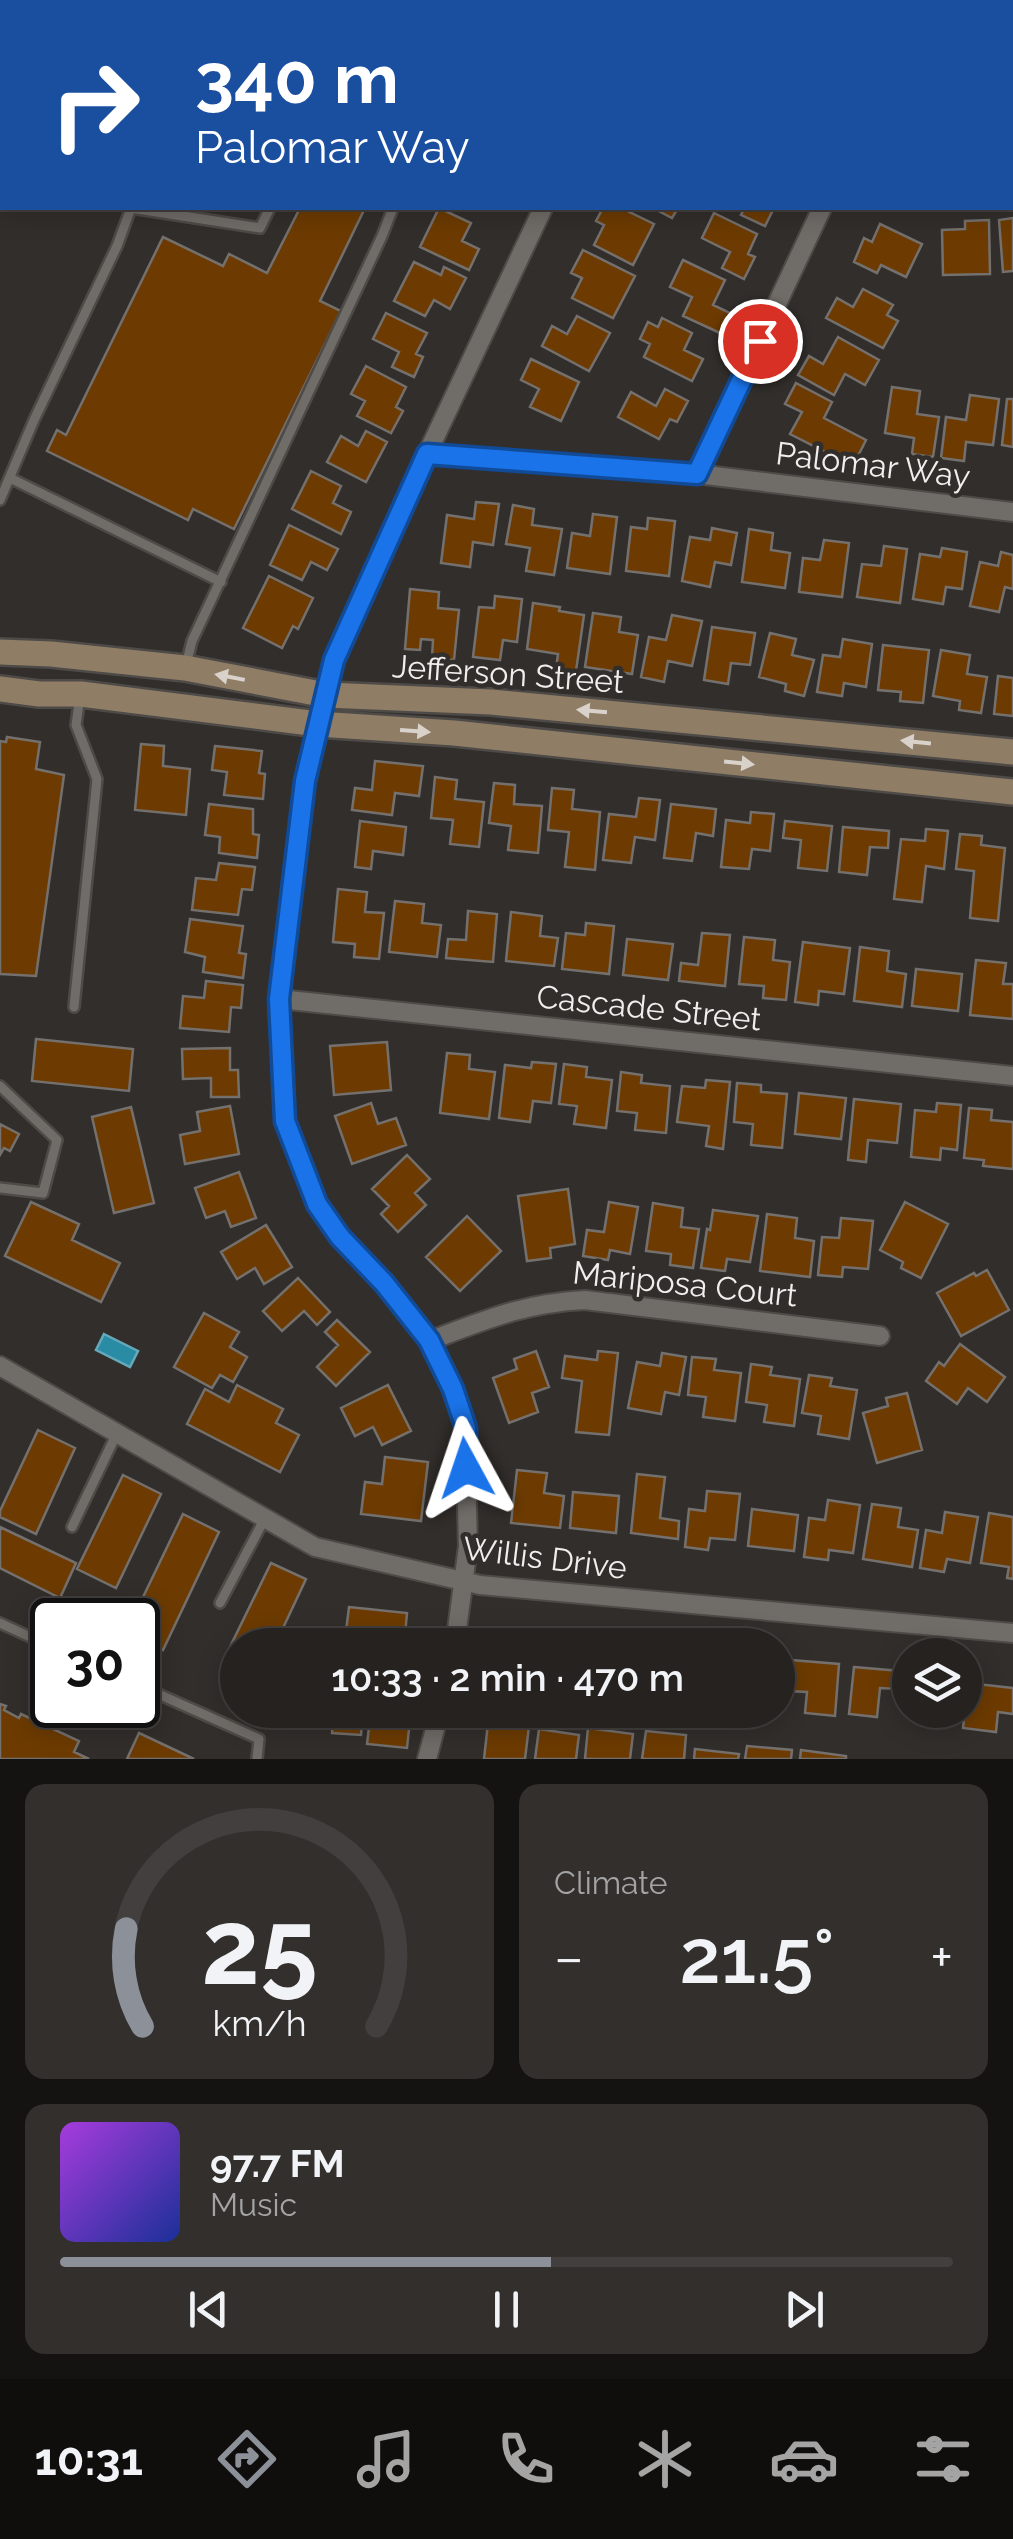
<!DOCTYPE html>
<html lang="en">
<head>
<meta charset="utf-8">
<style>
  :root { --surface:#262220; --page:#322f2d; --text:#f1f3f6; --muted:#a4a4a5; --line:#423f3e; --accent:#8c9099 }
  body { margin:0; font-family:Raleway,sans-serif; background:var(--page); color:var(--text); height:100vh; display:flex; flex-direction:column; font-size:38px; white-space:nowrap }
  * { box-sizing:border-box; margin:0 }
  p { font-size:32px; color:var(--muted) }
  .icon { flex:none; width:55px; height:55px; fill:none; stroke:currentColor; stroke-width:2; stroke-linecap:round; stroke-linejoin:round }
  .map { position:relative; height:1759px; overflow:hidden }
  .sheet { display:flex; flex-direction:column; gap:25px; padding:25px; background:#151312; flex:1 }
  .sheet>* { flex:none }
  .banner { position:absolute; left:0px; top:0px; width:1015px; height:210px; box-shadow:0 5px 25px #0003,0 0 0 2px var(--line); background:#1a4fa0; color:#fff; overflow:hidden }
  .buttons { position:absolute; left:892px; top:1638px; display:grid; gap:20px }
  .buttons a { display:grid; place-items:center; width:90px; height:90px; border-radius:50%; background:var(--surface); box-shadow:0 5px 25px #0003,0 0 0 2px var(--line); font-size:50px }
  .speed { position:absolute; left:30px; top:1598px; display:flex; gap:20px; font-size:50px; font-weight:700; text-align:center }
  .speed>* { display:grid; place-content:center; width:130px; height:130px; border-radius:50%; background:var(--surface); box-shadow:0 5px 25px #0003,0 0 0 2px var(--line); line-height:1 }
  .speed .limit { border:5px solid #111; border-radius:15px; background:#fff; color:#111 }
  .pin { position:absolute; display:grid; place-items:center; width:85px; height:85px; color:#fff; margin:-42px; border:5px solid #fff; border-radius:50%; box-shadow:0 2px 10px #0007 }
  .me { position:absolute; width:110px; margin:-55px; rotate:355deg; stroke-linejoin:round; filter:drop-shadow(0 0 8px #0008) }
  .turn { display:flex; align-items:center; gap:35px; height:210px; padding:0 30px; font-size:45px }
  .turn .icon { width:130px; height:130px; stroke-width:2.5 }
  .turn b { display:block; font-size:70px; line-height:85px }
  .big { font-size:75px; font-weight:600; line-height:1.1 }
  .sheet .card { flex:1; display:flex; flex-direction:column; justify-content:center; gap:15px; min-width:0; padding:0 35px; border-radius:20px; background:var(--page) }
  .sheet .dial { align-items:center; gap:0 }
  .dial svg { height:260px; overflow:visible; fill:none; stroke:var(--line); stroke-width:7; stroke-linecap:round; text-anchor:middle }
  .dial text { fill:var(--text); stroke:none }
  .song { display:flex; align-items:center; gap:30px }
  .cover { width:120px; height:120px; border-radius:15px; background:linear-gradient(135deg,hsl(280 70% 55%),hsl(230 70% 35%)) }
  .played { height:10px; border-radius:5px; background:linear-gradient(90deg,var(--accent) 55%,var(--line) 55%) }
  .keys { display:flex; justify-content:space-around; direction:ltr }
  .heat { display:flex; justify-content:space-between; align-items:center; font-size:55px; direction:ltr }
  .sheet .tiles { flex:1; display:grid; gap:25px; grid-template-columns:1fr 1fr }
  .card:last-child { grid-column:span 2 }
  .trip { position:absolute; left:220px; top:1628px; width:575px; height:100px; border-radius:50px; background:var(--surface); box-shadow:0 5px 25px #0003,0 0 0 2px var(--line); font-weight:600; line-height:100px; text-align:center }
  .menu { display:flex; height:160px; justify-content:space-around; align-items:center; background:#0f0e0d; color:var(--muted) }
  .menu .icon { width:70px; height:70px }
  .menu .on { color:var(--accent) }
  .menu b { font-size:45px; color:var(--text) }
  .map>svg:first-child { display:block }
  .water { fill:#298ba4; stroke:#65a9ba; stroke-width:2.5 }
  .building { fill:#6d3b01; stroke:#74706d; stroke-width:2.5 }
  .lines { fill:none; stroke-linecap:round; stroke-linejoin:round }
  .service-casing { stroke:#4d4a47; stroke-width:14 }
  .minor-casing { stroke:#4d4a47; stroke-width:22 }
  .secondary-casing { stroke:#4d4a47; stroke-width:30 }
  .service { stroke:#706c68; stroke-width:9 }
  .minor { stroke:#706c68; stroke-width:18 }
  .secondary { stroke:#8f7d65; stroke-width:25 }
  .oneway { fill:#d8d2cb }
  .route-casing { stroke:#114b97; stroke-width:25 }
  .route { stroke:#1a73e8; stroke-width:18 }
  .labels { text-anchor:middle; stroke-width:9; stroke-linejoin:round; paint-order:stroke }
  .street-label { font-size:32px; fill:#f1efed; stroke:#322e2b }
</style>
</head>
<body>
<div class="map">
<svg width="1013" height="1759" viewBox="0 0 1013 1759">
  <rect width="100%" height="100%" fill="#322e2b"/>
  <path class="water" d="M104,1334L138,1351L130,1367L96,1350Z"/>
  <path class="building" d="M367,0H485L484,2H367Z
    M710,0H754V2H709Z
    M765,0H815L814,2H765Z
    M823,0H874V2H822Z
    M888,0H929L928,2H888Z
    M943,0H993V2H943Z
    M300,208H365L320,301L341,311L234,529L193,509L188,520L47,451L57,430L66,435L163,237L223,266L229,254L267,273Z
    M439,208L471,223L462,241L479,249L469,270L420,247Z
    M603,208H621L654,224L633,265L594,245L604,225L596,221Z
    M653,208H678L672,218Z
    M742,208H774L765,226L741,215L744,209Z
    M714,213L757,234L748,254L755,257L744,279L722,268L730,252L702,238Z
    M1013,218V271L1003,272L999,220Z
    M989,220L990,274L943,275L942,230L965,229V221Z
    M880,224L922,244L906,277L881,265L877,273L854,262L864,238L872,242Z
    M583,250L635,276L613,318L572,298L582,278L571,273Z
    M683,260L725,280L713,305L730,313L720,333L683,316L692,297L670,287Z
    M414,262L441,275L444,267L466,278L450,309L434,300L425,316L394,301Z
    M863,289L893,305L887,315L898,321L883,348L826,318L837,298L853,307Z
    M386,313L427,333L416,354L423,357L414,377L392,367L399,352L373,339Z
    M577,316L610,333L589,371L542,346L552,326L567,334Z
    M662,318L692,333L684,350L703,359L692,381L644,357L650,344L640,339L648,322L658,327Z
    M838,337L879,360L865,385L845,374L834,395L798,375L809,356L823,364Z
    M531,359L579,382L561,421L530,407L539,389L521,380Z
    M366,366L406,387L396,407L403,411L391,433L357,416L365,401L351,394Z
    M796,383L832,402L824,418L866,440L853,466L790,434L802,412L785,404Z
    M892,387L920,391L917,414L939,417L933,457L912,454L914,438L885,433Z
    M665,389L688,401L677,422L670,419L659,439L618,417L631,392L656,406Z
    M970,395L999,399L993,445L966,442L964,461L941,458L946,417L966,420Z
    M1007,399H1013V447L1002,445Z
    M366,431L387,442L366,482L327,462L341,436L358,446Z
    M311,471L341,486L333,503L351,512L341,534L292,509Z
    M476,502L499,504L493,545L473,542L470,567L441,563L447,515L474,519Z
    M513,505L534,509L532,525L562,529L554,575L526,571L530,548L506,544Z
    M593,514L617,517L610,574L567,568L572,533L590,536Z
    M648,518L675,521L669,576L626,571L631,527L647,529Z
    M289,525L338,549L327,570L311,562L302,580L270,565Z
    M712,528L737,533L731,565L715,562L710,587L682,581L690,537L710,540Z
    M749,529L773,533L771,550L790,553L785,588L742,582Z
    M824,540L849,543L842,597L799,592L803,558L820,560Z
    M884,546L907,549L900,603L857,597L862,564L881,566Z
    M942,548L967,552L962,589L946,587L943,604L913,599L920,554L940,557Z
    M1001,552L1013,555V589L1005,587L999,612L970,606L980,562L998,566Z
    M269,576L313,598L298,629L293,626L282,648L243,628Z
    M410,589L439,592L438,608L459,610L454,660L432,658L433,640L421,639L420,650L405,649Z
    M495,596L522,599L517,642L503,640L500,660L473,657L479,607L494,608Z
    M533,603L560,607L559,611L584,615L576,671L556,669L558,654L527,649Z
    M593,613L621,617L619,632L638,635L632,674L585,667Z
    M672,615L702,621L692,666L668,661L664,682L641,677L649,637L666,640Z
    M712,627L755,633L750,665L731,663L728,684L704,680Z
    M770,633L796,639L792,655L814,660L804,696L785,691L786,684L759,677Z
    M843,639L872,644L866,687L844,683L842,696L817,692L823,655L840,657Z
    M883,645L929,650L923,703L900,701L901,692L878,690Z
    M941,650L970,655L967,674L987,677L981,713L959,710L960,701L933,696Z
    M998,676L1013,678V716L994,714Z
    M7,737L40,742L36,769L64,775L36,976L0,974V741L6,742Z
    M141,744L164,746L163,766L190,769L186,815L135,810Z
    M215,746L262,751L259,773L265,774L263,799L224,795L227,772L212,770Z
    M375,761L423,766L419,796L395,793L392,815L352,810L355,788L372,790Z
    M435,777L457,780L455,799L484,802L479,847L450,844L453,820L431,818Z
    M494,783L515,785L514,804L542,806L538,853L508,850L511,826L489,823Z
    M552,788L574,790L572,809L600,812L595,870L565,867L569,832L548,830Z
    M639,798L660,800L655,840L635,837L631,863L603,860L609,814L636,817Z
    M209,804L253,809V834L259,835L257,858L219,853L220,837L205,835Z
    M671,804L716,809L713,836L696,833L692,861L664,858Z
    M751,812L774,814L770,851L752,849L749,869L721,867L726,820L750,823Z
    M360,821L406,827L403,855L373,851L371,869L355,867Z
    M785,821L832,826L827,871L798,868L801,840L783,838Z
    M843,827L889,831L888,848L870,847L867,875L839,872Z
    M926,829L948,831L944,869L926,866L922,902L894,899L901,839L925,841Z
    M960,834L982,836L981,845L1005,848L998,921L970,918L974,871L956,869Z
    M219,863L255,867L252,890L242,889L238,915L192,910L196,878L216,880Z
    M338,889L367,892L365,912L384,913L379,959L354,957L355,944L333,942Z
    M395,901L424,904L422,923L441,925L437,957L389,952Z
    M468,911L497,914L493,962L446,958L448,939L466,940Z
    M511,912L542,916L540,936L558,938L554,966L506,961Z
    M190,919L243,926L239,953L246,954L243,978L203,972L205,957L185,952Z
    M586,923L614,926L609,974L562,969L566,933L585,935Z
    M702,933L730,935L725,986L679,981L681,963L698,965Z
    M744,937L775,940L773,960L790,962L786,1000L763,998L764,986L739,984Z
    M627,939L673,944L668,980L623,975Z
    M803,942L850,948L844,994L819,991L818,1005L795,1002Z
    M860,947L889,951L887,971L906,974L902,1007L854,1001Z
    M976,960L1006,963L1003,984H1013V1019L970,1015Z
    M916,969L962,974L958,1011L912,1006Z
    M206,981L243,985L241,1008L231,1007L229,1032L180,1028L183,996L204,998Z
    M36,1039L133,1049L129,1091L32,1081Z
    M387,1042L391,1090L334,1095L330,1046Z
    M230,1048V1070H238L239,1097H211V1078L183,1079L182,1049Z
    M447,1053L470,1055L469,1069L495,1072L489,1119L440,1113Z
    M532,1062L556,1064L551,1103L533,1101L530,1122L499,1118L505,1065L531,1068Z
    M564,1064L587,1067L586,1077L612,1080L606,1128L574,1124L577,1106L559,1104Z
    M621,1072L642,1075L641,1083L670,1086L666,1133L635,1130L637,1113L617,1111Z
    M706,1080L730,1082L723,1149L706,1146L709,1126L677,1122L682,1086L705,1088Z
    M737,1083L761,1085V1092L787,1094L782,1148L751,1145L753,1124L734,1122Z
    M799,1093L846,1098L841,1139L795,1134Z
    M854,1099L901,1104L897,1143L868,1140L866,1162L848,1160Z
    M371,1103L378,1124L396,1118L406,1145L352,1164L335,1116Z
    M937,1103L961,1105L957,1150L941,1148L940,1160L911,1157L915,1110L936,1112Z
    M230,1106L239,1154L185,1164L180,1135L200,1131L197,1112Z
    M131,1107L154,1203L114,1213L92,1117Z
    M969,1108L992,1110L991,1120L1013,1122V1169L983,1166L984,1160L964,1158Z
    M0,1124L19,1134L10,1151L4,1148L0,1155Z
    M407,1155L430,1179L415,1193L426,1205L398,1232L381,1214L389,1206L372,1189Z
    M239,1172L256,1218L231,1227L225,1211L206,1218L195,1188Z
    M568,1189L575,1244L550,1248L551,1258L527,1261L518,1196Z
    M31,1202L79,1224L72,1240L120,1263L101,1302L5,1256Z
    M609,1202L638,1207L630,1254L610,1250L608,1260L583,1256L587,1230L604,1232Z
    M905,1202L948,1224L921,1278L901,1268L903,1262L880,1250Z
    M653,1203L683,1208L681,1227L699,1229L693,1268L670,1265L671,1254L646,1251Z
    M713,1210L758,1216L750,1262L727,1259L725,1271L701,1268L707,1229L710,1230Z
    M767,1214L797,1218L795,1238L814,1241L810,1277L760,1271Z
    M467,1216L501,1251L460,1291L426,1257Z
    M841,1218L873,1221L868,1269L843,1267L842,1277L818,1275L822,1237L839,1238Z
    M266,1225L292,1267L264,1284L255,1268L237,1279L221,1252Z
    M987,1270L1009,1310L961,1336L937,1293L974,1273L976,1276Z
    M298,1278L330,1312L317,1325L304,1311L282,1331L263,1311Z
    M204,1313L239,1332L230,1347L247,1357L233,1382L220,1375L212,1388L174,1367Z
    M337,1320L370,1352L336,1386L317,1367L338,1345L325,1332Z
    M960,1344L1005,1377L987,1402L968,1388L957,1404L926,1381L939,1362L944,1366Z
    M536,1351L549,1387L532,1393L538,1412L509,1423L493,1378L517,1369L514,1359Z
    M598,1351L618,1353L609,1435L576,1432L582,1381L562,1378L565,1356L597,1360Z
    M662,1353L686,1357L679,1395L665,1392L661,1414L628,1408L637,1362L660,1366Z
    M692,1357L716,1359L714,1370L741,1373L735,1421L703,1417L706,1397L688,1395Z
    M751,1364L772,1367L770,1375L800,1379L794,1426L764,1422L767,1405L746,1402Z
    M809,1375L832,1378L830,1386L857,1390L849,1439L818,1434L821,1416L802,1413Z
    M237,1385L283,1409L276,1423L299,1435L280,1472L187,1424L205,1389L229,1402Z
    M388,1385L411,1431L382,1445L373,1427L355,1436L341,1408Z
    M907,1393L922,1450L877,1463L863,1413L888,1406L886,1398Z
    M38,1430L75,1448L36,1534L0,1517V1511Z
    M385,1457L428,1462L421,1521L361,1514L365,1482L382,1484Z
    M517,1470L547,1473L544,1493L564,1496L560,1528L511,1523Z
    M637,1474L665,1477L660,1518L679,1521L678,1539L631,1533Z
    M123,1475L161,1494L116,1588L77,1569Z
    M707,1491L740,1494L735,1540L710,1538L708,1550L685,1547L689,1509L705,1511Z
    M573,1492L619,1496L616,1533L570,1528Z
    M828,1500L860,1505L853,1553L829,1550L828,1560L804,1557L809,1518L825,1520Z
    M872,1504L901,1508L898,1527L918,1530L912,1567L863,1559Z
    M752,1509L798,1515L794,1551L748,1546Z
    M945,1512L978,1517L970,1563L947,1559L944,1572L920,1568L926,1530L942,1533Z
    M989,1513L1013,1517V1579L1007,1578L1009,1567L981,1563Z
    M183,1514L219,1532L163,1650L138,1638V1620H132Z
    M0,1527L76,1563L60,1598L0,1568Z
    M271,1563L306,1579L275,1645H238V1653L229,1649Z
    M349,1607L407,1613L404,1645H361V1641L345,1639Z
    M500,1629L549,1634L548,1645H498Z
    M791,1660L839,1664L835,1716L805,1713L807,1692L788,1691Z
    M778,1664L783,1665L780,1690H778Z
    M854,1667L900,1671L898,1689L880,1688L877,1717L849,1714Z
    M968,1683L1013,1688V1714L998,1712L996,1732L963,1728Z
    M0,1704L6,1706L4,1710L19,1718L21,1714L79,1741L74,1752L89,1759H0Z
    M334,1710H363L361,1735L332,1733Z
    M371,1710H411L407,1748L367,1744Z
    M923,1710H952L951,1724L922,1721Z
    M489,1714L530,1718L525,1759H484Z
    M588,1728L633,1734L630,1759H585Z
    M539,1729L579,1735L576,1759H535Z
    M646,1731L686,1735L684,1759H642Z
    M139,1733L194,1759H127Z
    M747,1746L792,1750L791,1759H745Z
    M695,1749L739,1754L738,1759H694Z
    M801,1750L846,1756V1759H800Z"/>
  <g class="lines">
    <defs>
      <path id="service" d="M107,2L108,0
        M335,2V0
        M10,478L221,582
        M0,500L34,420L117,246L131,208L260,228L270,208
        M186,665L192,641L382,236L393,208
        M74,1007L97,779L76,725L80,696
        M0,1086L57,1140L43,1193L0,1188
        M72,1527L117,1433
        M220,1603L265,1518
        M0,1623L52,1647
        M138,1685L259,1739L257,1759"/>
      <path id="minor" d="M641,2L642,0
        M1012,175H1013
        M427,454L697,474L1013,512
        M697,474L822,208
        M279,999L1013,1076
        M429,1341C485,1320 524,1303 585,1300L880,1336
        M0,1366L315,1547L480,1585L1013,1633
        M455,1645L468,1546L465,1429L453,1389L429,1341L385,1283L340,1237L317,1203L285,1121L279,999L305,781L334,660L427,454L543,208
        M427,1759L440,1710"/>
      <path id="secondary" d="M12,2L13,0
        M49,2L50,0
        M0,30L2,25
        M0,108L2,103
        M0,652L51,654L185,668L326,695L491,702L1013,752
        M0,689L39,694H81L318,724L454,733L1013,792"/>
    </defs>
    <use href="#service" class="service-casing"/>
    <use href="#minor" class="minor-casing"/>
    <use href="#secondary" class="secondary-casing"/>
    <use href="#service" class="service"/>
    <use href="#minor" class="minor"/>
    <use href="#secondary" class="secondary"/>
  </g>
  <defs><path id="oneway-solid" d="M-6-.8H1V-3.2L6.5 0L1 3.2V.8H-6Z" transform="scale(2.5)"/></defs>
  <g class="oneway">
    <use href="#oneway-solid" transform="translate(230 677) rotate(-169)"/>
    <use href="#oneway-solid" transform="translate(592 711) rotate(-175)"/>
    <use href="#oneway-solid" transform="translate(415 731) rotate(4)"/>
    <use href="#oneway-solid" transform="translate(916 742) rotate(-174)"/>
    <use href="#oneway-solid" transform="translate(739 763) rotate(6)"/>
  </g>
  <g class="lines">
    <defs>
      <path id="route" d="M466,1468V1428L453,1389L429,1340L384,1283L340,1237L317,1204L285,1121L279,999L305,781L334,660L427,454L697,474L760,341"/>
    </defs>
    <use href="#route" class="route-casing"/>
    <use href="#route" class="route"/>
  </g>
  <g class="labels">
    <g class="street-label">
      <text transform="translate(873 465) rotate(7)" y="11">Palomar Way</text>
      <text transform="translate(508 674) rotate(4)" y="11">Jefferson Street</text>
      <text transform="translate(649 1008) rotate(6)" y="11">Cascade Street</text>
      <text transform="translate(685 1284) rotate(6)" y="11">Mariposa Court</text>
      <text transform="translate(545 1558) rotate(7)" y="11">Willis Drive</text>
    </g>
  </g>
</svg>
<div class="buttons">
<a><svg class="icon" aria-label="layers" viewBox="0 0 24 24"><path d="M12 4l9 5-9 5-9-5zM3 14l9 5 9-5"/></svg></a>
</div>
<div class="speed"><div class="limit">30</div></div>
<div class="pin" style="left:760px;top:341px;background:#d93025"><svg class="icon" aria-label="arrive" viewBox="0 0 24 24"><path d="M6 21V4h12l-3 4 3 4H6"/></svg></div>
<svg class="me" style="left:466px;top:1468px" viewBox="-20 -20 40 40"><path d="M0-17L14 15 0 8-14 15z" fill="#1a73e8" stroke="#fff" stroke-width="4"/></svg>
<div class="trip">10:33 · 2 min · 470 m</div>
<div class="banner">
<div class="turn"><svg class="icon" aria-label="right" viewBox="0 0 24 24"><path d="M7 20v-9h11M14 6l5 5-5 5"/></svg><div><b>340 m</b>Palomar Way</div></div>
</div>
</div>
<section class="sheet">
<div class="tiles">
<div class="card dial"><svg viewBox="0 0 100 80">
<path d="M14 69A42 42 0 1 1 86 69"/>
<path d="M14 69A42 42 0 0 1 9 39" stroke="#8c9099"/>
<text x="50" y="56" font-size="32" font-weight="700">25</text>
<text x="50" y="72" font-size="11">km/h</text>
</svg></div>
<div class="card"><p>Climate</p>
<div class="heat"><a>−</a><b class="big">21.5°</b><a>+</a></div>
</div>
<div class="card">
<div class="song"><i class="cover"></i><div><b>97.7 FM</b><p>Music</p></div></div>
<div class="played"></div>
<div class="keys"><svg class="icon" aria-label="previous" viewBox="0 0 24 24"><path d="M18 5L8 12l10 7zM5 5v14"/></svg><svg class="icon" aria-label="pause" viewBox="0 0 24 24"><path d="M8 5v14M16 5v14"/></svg><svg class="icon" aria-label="next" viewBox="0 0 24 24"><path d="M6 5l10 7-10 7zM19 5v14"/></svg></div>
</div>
</div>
</section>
<nav class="menu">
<b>10:31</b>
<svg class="icon on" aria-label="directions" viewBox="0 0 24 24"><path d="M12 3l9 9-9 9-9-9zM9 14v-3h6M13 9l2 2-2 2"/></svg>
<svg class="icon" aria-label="music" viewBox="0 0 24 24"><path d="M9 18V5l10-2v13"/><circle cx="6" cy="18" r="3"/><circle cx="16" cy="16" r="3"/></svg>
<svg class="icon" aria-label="phone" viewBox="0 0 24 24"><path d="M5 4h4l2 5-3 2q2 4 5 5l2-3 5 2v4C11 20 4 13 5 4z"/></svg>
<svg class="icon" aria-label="climate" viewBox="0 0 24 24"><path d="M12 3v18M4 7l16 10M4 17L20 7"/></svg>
<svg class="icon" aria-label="car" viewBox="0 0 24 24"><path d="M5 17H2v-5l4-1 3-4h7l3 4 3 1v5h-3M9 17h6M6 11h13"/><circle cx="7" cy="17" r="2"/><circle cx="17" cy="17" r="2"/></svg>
<svg class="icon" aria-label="filters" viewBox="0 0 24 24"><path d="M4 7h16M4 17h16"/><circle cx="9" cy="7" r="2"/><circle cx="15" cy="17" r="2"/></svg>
</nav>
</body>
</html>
